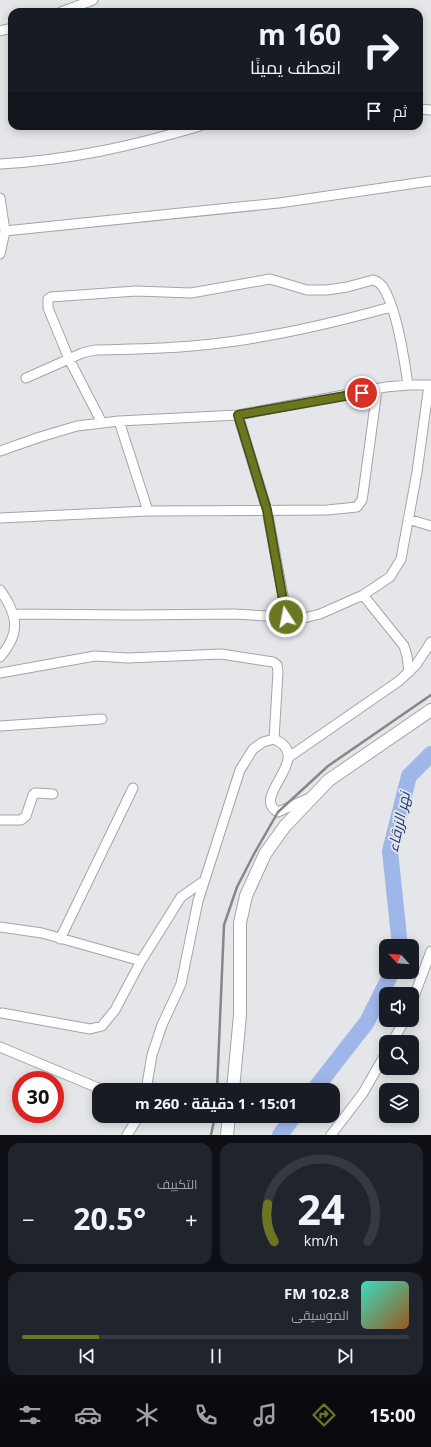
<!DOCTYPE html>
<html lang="ar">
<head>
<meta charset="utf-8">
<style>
  :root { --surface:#171b24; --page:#20242c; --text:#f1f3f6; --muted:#9ea1a6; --line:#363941; --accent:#6c7621 }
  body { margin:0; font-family:"Open Sans",Cairo,sans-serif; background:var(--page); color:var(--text); direction:rtl; height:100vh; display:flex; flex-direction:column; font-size:15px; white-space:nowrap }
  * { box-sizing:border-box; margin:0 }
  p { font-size:13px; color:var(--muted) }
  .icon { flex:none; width:22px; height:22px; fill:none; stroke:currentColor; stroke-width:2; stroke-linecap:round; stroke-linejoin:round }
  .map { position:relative; height:1135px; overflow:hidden; direction:ltr }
  .sheet { display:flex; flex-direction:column; gap:8px; padding:8px; background:#0d0f14; flex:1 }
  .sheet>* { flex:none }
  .banner { position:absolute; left:8px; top:8px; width:415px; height:122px; border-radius:12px; box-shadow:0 2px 10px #0003; direction:rtl; background:#171b24; color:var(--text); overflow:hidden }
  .needle { width:26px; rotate:296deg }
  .buttons { position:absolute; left:379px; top:939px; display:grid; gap:8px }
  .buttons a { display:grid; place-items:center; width:40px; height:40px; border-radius:8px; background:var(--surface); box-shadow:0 2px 10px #0003; font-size:20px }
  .speed { position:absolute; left:12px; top:1071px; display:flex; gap:8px; font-size:20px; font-weight:700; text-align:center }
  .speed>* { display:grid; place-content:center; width:52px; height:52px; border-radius:50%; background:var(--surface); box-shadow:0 2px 10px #0003; line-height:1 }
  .speed .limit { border:6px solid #d22; background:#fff; color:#111 }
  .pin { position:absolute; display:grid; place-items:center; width:34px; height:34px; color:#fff; margin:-17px; border:2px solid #fff; border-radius:50%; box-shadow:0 1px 4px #0007 }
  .me { position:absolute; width:44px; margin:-22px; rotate:349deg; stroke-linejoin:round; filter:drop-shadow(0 0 3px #0008) }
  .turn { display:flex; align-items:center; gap:14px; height:84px; padding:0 16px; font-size:18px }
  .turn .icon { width:52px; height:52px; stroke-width:2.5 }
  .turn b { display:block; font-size:28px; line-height:34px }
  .then { display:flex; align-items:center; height:38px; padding:0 16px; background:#0003; gap:8px; font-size:15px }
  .big { font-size:30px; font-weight:700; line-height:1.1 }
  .sheet .tile { flex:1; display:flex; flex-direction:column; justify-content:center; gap:6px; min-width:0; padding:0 14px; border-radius:12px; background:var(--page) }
  .sheet .dial { align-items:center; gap:0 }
  .dial svg { height:104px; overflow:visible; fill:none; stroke:var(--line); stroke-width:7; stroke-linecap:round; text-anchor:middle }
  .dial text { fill:var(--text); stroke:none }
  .song { display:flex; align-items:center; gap:12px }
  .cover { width:48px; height:48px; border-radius:6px; background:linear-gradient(135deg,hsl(170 70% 55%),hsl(30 70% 35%)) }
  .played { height:4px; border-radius:2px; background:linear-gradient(90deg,var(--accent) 20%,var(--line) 20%) }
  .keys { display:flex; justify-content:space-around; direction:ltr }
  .heat { display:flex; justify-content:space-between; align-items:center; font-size:22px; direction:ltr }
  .sheet .tiles { flex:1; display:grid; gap:8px; grid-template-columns:1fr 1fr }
  .tile:last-child { grid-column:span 2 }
  .trip { position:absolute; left:92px; top:1083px; width:248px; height:40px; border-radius:12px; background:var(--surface); box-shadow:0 2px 10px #0003; font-weight:700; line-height:40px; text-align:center; direction:rtl }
  .dock { display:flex; height:64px; justify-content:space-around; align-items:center; background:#090b0e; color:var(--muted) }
  .dock .icon { width:28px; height:28px }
  .dock .selected { color:var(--accent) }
  .dock b { font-size:18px; color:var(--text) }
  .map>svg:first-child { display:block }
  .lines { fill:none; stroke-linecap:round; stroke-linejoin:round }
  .river { stroke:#9fb6e9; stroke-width:16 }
  .minor-casing { stroke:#a4a5a9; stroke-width:11 }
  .tertiary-casing { stroke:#a4a5a9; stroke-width:14 }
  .minor { stroke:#fff; stroke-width:9 }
  .tertiary { stroke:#fff; stroke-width:12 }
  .rail { stroke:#868789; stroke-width:2.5 }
  .route-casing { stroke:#464d15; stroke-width:10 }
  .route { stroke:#6c7621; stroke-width:7 }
  .labels { text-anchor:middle; stroke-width:3.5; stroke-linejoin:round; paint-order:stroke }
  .water-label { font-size:15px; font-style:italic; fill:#253b78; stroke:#e4e6e9 }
</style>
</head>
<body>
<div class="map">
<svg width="431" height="1135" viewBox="0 0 431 1135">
  <rect width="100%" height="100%" fill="#e4e6e9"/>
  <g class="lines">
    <path class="river" d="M400,946L390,851L409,776L431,754
      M314,1090L367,1022L392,972
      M280,1135L294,1116"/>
    <defs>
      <path id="minor" d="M61,12L93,0
        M0,31L12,28
        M419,109L431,110
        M0,164C71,160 132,146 200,126
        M0,198L5,231L279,203L431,181
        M0,254L5,231
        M26,378L69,359L48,308V299L51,297L136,291L191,293L270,279L307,290H327L347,287L373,280C377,281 380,283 383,287C397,310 404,357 408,385
        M238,415L267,510L287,617
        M119,421L148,511
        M102,423L69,359L82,353L95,350C131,349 167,349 202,345C265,339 330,324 391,307
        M0,451L40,437L77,426L119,421L238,415L386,387L408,385H431
        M0,518L148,511L327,510L357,507L362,500L363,494L377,390
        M408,519L431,526
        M0,590C18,615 21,633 0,657
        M363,595L404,646L407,656L409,672
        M13,614L134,615L234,614L304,618L320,614L363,595L390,577L401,559L417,472L429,385
        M0,673L95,656L128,658L221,654L273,662L277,665L278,672L274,739C316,757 249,797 278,812L307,799
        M0,726L102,719
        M289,757L399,681L416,665L431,642
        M0,820H21L26,816L33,795L35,793L53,794
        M0,927L42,933L141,961
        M60,939L133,788
        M412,1002L431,951
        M2,1013L90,1029L102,1026L115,1010L141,961L181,897L204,881
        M392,1042L405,1020
        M0,1047L103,1090
        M146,1090L152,1055L162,1025L181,984L198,901L240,770L253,749L263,742L274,739
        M127,1135L139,1116
        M331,1135L363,1093L386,1053"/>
      <path id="tertiary" d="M233,1090L240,1015V923L246,896L265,854L285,826L329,780L431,710
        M227,1135L229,1116"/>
    </defs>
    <use href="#minor" class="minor-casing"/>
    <use href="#tertiary" class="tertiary-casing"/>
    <use href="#minor" class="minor"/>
    <use href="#tertiary" class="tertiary"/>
    <path class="rail" d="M217,1090L224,925L237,887L254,854L278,812L328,766L431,695
      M211,1135L215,1116"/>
  </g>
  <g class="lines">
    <defs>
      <path id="route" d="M286,617L267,510L238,415L362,393"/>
    </defs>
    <use href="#route" class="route-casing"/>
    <use href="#route" class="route"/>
  </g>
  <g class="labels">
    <g class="water-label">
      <text transform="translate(399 822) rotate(-78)" y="5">نهر الزرقاء</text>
    </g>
  </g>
</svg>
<div class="buttons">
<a><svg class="needle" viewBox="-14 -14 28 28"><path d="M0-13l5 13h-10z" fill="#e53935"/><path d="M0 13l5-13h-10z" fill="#9ea1a6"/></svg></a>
<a><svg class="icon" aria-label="sound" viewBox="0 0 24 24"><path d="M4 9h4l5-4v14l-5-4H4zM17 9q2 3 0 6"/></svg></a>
<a><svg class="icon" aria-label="search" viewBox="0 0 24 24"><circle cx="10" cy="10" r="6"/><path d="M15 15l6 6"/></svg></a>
<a><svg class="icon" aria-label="layers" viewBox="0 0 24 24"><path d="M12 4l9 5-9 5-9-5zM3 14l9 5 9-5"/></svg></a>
</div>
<div class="speed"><div class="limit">30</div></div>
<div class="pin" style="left:362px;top:393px;background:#d93025"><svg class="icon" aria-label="arrive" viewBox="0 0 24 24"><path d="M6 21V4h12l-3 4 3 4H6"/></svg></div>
<svg class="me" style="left:286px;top:617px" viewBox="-20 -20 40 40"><circle r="17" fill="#6c7621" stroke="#fff" stroke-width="3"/><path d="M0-11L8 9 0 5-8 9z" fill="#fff"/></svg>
<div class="trip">15:01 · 1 دقيقة · 260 m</div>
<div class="banner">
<div class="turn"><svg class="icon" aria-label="right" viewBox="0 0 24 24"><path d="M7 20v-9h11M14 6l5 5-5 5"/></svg><div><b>160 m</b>انعطف يمينًا</div></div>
<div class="then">ثم<svg class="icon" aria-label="arrive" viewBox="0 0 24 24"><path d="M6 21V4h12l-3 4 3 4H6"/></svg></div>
</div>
</div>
<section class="sheet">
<div class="tiles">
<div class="tile dial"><svg viewBox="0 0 100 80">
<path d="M14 69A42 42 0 1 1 86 69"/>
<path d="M14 69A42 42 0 0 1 9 40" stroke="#6c7621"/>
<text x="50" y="56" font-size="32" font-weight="700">24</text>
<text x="50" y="72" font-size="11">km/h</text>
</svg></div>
<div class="tile"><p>التكييف</p>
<div class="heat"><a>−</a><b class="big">20.5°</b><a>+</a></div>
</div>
<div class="tile">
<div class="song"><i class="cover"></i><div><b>102.8 FM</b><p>الموسيقى</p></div></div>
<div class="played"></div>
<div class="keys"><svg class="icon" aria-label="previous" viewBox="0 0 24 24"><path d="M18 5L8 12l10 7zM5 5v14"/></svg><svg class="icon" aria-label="pause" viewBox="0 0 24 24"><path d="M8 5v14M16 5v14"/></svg><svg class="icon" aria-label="next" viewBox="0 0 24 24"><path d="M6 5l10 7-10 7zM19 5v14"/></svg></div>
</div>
</div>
</section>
<nav class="dock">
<b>15:00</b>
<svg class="icon selected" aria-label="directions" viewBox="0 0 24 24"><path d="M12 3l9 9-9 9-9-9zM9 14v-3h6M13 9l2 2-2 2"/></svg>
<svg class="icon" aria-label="music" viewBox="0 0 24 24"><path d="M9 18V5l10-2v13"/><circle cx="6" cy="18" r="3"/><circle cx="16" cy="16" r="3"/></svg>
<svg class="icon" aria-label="phone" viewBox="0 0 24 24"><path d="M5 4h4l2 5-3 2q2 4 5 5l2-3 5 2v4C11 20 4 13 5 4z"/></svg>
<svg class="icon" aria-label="climate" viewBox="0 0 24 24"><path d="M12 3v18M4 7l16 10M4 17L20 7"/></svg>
<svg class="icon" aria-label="car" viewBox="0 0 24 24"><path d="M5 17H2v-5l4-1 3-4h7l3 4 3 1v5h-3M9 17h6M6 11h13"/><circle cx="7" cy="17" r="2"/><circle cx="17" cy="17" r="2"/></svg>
<svg class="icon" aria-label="filters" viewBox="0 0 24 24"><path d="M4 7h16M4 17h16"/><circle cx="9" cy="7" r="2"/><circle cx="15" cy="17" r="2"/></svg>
</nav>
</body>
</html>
